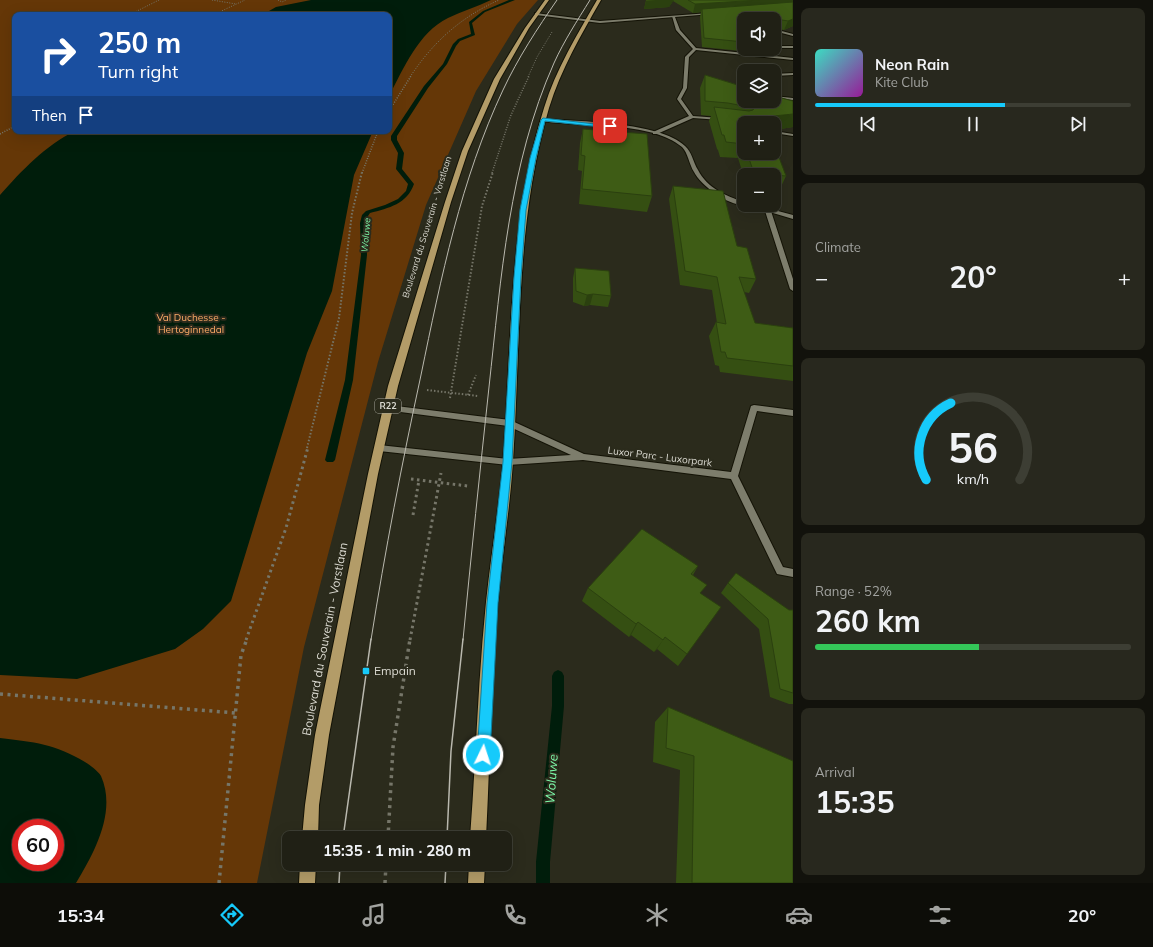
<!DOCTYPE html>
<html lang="en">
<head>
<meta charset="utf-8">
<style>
  :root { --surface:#202015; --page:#28281e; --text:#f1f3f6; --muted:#a2a3a0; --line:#3d3e34; --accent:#16cafb }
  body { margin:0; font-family:Mulish,sans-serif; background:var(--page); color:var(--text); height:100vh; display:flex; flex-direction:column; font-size:15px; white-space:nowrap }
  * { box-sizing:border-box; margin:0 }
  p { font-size:13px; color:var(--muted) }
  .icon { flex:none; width:22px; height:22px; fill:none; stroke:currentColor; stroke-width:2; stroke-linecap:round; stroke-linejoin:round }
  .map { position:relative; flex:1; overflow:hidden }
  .details { display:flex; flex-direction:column; gap:8px; padding:8px; background:#12120c; width:360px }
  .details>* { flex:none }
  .hud { position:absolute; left:12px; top:12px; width:380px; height:122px; border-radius:8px; box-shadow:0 4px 16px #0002,0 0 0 1px var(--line); background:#1a4fa0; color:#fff; overflow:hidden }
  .buttons { position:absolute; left:737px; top:12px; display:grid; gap:8px }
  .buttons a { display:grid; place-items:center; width:44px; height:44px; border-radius:8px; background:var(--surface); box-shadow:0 4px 16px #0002,0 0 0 1px var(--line); font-size:20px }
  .speed { position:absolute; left:12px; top:819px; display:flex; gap:8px; font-size:20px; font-weight:700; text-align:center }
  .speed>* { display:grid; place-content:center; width:52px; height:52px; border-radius:50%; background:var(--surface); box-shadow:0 4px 16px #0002,0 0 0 1px var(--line); line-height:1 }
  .speed .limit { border:6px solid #d22; background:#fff; color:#111 }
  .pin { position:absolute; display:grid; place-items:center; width:34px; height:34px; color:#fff; margin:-17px; border-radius:8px; box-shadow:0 2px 6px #0006 }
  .me { position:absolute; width:44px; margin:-22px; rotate:4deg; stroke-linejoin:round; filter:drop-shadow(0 0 3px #0008) }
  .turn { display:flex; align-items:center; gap:14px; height:84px; padding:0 20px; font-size:18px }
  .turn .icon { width:52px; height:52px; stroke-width:2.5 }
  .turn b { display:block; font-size:28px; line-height:34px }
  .then { display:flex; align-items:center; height:38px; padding:0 20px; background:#0003; gap:8px; font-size:15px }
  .big { font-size:30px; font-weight:700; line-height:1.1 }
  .details .card { flex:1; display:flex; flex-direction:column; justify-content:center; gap:6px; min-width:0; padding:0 14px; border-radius:8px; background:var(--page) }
  .details .dial { align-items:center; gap:0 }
  .dial svg { height:104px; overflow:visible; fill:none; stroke:var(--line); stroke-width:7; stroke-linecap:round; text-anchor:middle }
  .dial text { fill:var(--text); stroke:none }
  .song { display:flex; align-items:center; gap:12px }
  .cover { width:48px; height:48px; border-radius:6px; background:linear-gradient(135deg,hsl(170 70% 55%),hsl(300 70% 35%)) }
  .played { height:4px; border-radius:2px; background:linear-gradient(90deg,var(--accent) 60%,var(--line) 60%) }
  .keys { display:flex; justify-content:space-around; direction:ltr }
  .heat { display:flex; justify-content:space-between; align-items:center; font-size:22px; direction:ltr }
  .charge { height:6px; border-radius:3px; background:linear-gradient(90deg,#34c759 52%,var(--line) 0) }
  .trip { position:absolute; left:282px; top:831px; width:230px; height:40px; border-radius:8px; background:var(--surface); box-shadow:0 4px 16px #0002,0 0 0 1px var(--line); font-weight:700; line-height:40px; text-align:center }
  .dock { display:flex; height:64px; justify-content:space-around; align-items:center; background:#0d0d08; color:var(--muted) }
  .dock .icon { width:28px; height:28px }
  .dock .active { color:var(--accent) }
  .dock b { font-size:18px; color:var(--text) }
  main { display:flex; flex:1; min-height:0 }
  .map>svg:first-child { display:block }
  .green { fill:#653707; fill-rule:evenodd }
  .water { fill:#001d0b; fill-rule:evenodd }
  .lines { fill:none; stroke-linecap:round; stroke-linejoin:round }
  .stream { fill:#001d0b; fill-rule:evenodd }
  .service-casing { stroke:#141306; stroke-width:2 }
  .minor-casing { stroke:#141306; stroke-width:2 }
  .primary-casing { stroke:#141306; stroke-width:2 }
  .path-far4 { stroke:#767669; stroke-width:1; stroke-dasharray:1 1.5; stroke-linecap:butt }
  .path-far3 { stroke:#767669; stroke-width:1.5; stroke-dasharray:1 1.5; stroke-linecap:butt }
  .path-far2 { stroke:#767669; stroke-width:2; stroke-dasharray:1.5 2; stroke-linecap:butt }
  .path-far1 { stroke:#767669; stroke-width:3; stroke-dasharray:2.5 3.5; stroke-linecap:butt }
  .path { stroke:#767669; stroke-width:3.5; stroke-dasharray:3 4.5; stroke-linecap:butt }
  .service { fill:#7d7d6c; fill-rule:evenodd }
  .minor { fill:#7d7d6c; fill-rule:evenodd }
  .primary { fill:#b39c68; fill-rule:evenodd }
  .tram-far1 { stroke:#bab9af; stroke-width:1 }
  .tram { stroke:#bab9af; stroke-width:1.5 }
  .wall { fill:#354f12 }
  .shaded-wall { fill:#2b400f }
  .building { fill:#3e5c15; stroke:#2b400f }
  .route { fill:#16cafb; stroke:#0e83a3 }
  .poi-dot { fill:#16cafb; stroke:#2b2b1c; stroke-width:1.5 }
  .labels { text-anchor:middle; stroke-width:4; stroke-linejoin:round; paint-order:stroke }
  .far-street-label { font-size:9px; fill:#dad9d0; stroke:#2b2b1c }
  .far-water-label { font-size:9px; font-style:italic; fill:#7dfbaa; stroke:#2b2b1c }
  .shield { fill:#2b2b1c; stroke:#a6a59a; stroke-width:1 }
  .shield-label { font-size:9px; font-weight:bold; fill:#dad9d0 }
  .park-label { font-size:10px; fill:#fdab67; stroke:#2b2b1c }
  .street-label { font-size:10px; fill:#dad9d0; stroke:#2b2b1c }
  .near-street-label { font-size:12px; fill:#dad9d0; stroke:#2b2b1c }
  .near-poi-label { font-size:12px; fill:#dad9d0; stroke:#2b2b1c; text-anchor:start }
  .near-water-label { font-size:13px; font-style:italic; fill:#7dfbaa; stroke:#2b2b1c }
</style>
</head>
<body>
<main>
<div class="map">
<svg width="793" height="883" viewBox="0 0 793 883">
  <rect width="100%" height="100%" fill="#2b2b1c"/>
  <path class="green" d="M0,0H538L517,24L476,91L426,205L378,362L304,647L257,883H0ZM15,15H389V131H15ZM21,828H55V862H21Z"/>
  <path class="water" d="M311,0H491C477,7 462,11 448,18C418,33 404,68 389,96V15H262L276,7Z
    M75,131H373L354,175L332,291L307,353L231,601L203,629L175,649L77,679L0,675V195C21,171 46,145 75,131Z
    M0,738C34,742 55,744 85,762C90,765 98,771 101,776C117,812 94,853 76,883H0ZM21,828H55V862H21Z"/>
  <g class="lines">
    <path class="stream" d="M509,0H515L485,12L472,23L475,35L460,41L456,46L447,64L428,88L397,136V140L404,153L402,169L414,184C407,204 389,208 370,213L368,216L366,223L367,255L353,380L335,460L333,462H327L325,460L345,380L361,255L360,223L362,215L366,211L385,205L398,199L406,191L408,184L396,169L398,153L391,140V136L424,86L443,64L453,44L458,39L471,34L469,22L483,11Z
      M558,670L562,672L564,676V706L550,862V883H536V862L552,706V676L554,672Z"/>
    <defs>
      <path id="service" d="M672,16L675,17L680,30L696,48L793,58V60L696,50L689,57L687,88L681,99L693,116L720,118L722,119L720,120L693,118L657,134H653V132L689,116L677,99L683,88L685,57L693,49L676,30Z
        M774,29L793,34V36L774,31Z
        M774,46H793V48H774Z
        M793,73V75L774,76V74Z
        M774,96L793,98V100L774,98Z
        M774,131L793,134V136L774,133Z
        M768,209L771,211L793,279V291L790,289L765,211Z"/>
      <path id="minor" d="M535,13L600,21L710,13L712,14L600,23L536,15Z
        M543,119C578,121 660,122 685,146C692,152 693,162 698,170C707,188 726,196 744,202V205H746C730,207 701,186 694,172C689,164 688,153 682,147C652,121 579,127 541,121V120Z
        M746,205H755L793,215V219Z
        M388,405L510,420L584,454L731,472L751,406L754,405L793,410V416L757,411L738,476L783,567L793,569V577L777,574L731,479L583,460L508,465L379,451L376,450L375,448L376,446L379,445L508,459L571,455L508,426L385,410L384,408Z"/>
      <path id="primary" d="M545,0H549L529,28L500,79L468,151L451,202L398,386L378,474L329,735L319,805L318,838H302L305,805L315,735L368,474L388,386L445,202L462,151L494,79L525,28Z
        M597,0H601C581,35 561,69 549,108C515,223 521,343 513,461C510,509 502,555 498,602C491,681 490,759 486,838H470C476,759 478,680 486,602C491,555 499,508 503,461C512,343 508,222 544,108C556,69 577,35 597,0Z
        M300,864H316L315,883H299Z
        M469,864H485L484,883H468Z"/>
    </defs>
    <use href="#service" class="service-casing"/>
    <use href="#minor" class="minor-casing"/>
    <use href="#primary" class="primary-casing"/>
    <path class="path-far4" d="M212,0L236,4
      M278,0L282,2L286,0
      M77,15L101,12L117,15
      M129,15L159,0
      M213,15L245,0
      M410,77C433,42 461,17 499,0
      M528,77L537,57L552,32"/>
    <path class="path-far3" d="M389,111L411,76
      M0,134L15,126
      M362,173L378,131
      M492,173L511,115L529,76"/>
    <path class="path-far2" d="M427,390L478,396
      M468,395L476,375
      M450,398L482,206L493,172
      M307,448L339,318L352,213L362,172"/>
    <path class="path-far1" d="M411,479L468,486
      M413,515L419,480
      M246,640L286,528L308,447
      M410,640L441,473"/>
    <path class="path" d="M0,694L236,713
      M388,838L393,747L410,639
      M219,883L241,655L247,639
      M385,883L386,864"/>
    <use href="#service" class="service"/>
    <use href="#minor" class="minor"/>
    <use href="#primary" class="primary"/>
    <path class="tram-far1" d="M371,640C385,551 402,463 421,375C441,278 461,179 503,90C518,58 537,29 557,0
      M463,640C471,556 480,471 489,387C501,278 509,164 554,63C564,41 577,21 590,0"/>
    <path class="tram" d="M343,838L371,639
      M447,838L451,751L463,639
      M339,883L340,864
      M445,883L446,864"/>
  </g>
  <path class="wall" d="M646,0H793V26L784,30L779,29L778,34L774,35V19H744V49L742,51L702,47L700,17L701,12L693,13L673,1L669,7L644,9Z
    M705,75L793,101V127L774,130V123H744V153H774L786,176L779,191H774V175H744V177L738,158L720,157L718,150L717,149L709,121L711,116L701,115L700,88Z
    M583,129L652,196L647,212L579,204L582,171L578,170L580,143Z
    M673,186L737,246L756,279L749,293L744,292L755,323L793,328V381L720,372L719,366L715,365L709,336L716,322L717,323L712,290L680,285L669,199Z
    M575,268L611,296L608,307L590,305L584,306L573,302V278Z
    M698,566L693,575L701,593L687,654L678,666L657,649L654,652L631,635L629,637L582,601L588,588Z
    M728,583L789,610H793V704H789L770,697L759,629L721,593Z
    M668,707L793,883H676L680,770L653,762L655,722Z"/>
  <path class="shaded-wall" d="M656,0H674L669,7L644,9L646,1Z
    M760,0H793V6L702,9L701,12L693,13L695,4Z
    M793,19V26L784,30L788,21Z
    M781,25L778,34L774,35V28Z
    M744,44V49H746L742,51Z
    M793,114V127L774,130V123H762L764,117Z
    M593,294L590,305L584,306L587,295Z
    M638,622L631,635L629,637L636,624Z
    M665,637L657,649L654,652L663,640Z"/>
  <path class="building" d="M688,0H760L695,4Z
    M793,2V19L788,21L776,19V23L781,25L774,28V19H744V42L704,38L702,9Z
    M705,75L744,87V101H774V96L793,101V114L764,117L766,123H744V144L726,142L724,135H722L714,107L749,111L753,110L754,108L728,103L705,101Z
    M583,129L647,134L652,196L582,189L585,156L581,155Z
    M774,144L786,176L754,173L747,153H774Z
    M673,186L723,191L737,246L747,248L756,279L739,277L755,323L793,328V366L727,358L725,352H721L716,322L726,324L717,277L685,271Z
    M575,268L609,271L611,296L593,294L587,295L576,291Z
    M642,529L698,566L691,574L707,585L700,593L721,607L687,654L665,637L663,640L638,622L636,624L588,588Z
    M736,573L789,610H793V693L780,689L768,619L728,583Z
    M668,707L793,761V883H692L694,756L666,748Z"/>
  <path class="route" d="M543,118L612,126L610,128L545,121L536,158L526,210L521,277L512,462L498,603L490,755L488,759L483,761L479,759L477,755L487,603L503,462L514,277L520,210L530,158L541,120Z"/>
  <rect class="poi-dot" x="362" y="667" width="8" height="8" rx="2"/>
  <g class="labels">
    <g class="far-street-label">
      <text transform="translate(427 227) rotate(-73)" y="3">Boulevard du Souverain - Vorstlaan</text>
    </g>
    <g class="far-water-label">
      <text transform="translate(366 235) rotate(-85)" y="3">Woluwe</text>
    </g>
    <rect class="shield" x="375" y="399" width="26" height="14" rx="3"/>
    <g class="shield-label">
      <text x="388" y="409">R22</text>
    </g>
    <g class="park-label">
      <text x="191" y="321">Val Duchesse -<tspan x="191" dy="12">Hertoginnedal</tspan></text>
    </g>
    <g class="street-label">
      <text transform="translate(660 456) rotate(7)" y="4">Luxor Parc - Luxorpark</text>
    </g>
    <g class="near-street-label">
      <text transform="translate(325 639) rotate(-79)" y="4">Boulevard du Souverain - Vorstlaan</text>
    </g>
    <g class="near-poi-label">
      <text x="374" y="675">Empain</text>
    </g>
    <g class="near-water-label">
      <text transform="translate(551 779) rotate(-86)" y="5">Woluwe</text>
    </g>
  </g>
</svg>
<div class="buttons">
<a><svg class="icon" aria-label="sound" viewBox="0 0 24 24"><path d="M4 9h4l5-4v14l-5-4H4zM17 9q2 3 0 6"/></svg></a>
<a><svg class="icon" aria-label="layers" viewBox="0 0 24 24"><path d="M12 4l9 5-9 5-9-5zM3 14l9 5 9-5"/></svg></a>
<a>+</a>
<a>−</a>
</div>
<div class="speed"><div class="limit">60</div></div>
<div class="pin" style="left:610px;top:126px;background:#d93025"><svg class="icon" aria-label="arrive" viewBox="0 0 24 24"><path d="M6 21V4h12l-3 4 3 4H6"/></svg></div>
<svg class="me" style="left:483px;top:755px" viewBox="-20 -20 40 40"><circle r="17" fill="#16cafb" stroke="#fff" stroke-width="3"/><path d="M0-11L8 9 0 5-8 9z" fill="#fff"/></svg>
<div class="trip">15:35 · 1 min · 280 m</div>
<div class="hud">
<div class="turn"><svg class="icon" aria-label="right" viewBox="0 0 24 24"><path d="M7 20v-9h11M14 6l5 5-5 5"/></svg><div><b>250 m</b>Turn right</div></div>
<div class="then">Then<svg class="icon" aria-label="arrive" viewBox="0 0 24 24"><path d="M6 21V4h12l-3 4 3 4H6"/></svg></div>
</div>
</div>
<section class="details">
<div class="card">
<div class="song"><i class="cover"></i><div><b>Neon Rain</b><p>Kite Club</p></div></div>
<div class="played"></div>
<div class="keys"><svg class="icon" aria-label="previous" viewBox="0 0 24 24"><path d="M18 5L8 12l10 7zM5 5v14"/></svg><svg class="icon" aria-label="pause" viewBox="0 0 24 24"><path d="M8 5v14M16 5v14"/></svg><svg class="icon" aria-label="next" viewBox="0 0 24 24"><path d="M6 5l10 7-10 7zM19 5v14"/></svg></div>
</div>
<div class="card"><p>Climate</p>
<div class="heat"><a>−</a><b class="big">20°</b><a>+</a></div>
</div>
<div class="card dial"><svg viewBox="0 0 100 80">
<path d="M14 69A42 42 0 1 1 86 69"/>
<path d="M14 69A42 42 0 0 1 33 10" stroke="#16cafb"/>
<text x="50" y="56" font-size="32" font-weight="700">56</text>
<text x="50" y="72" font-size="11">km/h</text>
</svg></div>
<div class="card"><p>Range · 52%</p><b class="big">260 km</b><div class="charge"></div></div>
<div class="card"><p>Arrival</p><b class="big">15:35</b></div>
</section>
</main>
<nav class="dock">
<b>15:34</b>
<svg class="icon active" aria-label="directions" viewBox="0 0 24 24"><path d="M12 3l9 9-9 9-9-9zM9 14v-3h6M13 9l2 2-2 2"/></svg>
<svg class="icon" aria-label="music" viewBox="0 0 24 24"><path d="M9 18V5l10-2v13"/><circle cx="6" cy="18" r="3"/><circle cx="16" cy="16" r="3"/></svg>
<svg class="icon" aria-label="phone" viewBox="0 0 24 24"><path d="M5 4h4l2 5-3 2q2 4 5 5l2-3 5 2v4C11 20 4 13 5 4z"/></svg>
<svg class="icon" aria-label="climate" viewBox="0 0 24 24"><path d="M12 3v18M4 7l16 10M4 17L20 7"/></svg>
<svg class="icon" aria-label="car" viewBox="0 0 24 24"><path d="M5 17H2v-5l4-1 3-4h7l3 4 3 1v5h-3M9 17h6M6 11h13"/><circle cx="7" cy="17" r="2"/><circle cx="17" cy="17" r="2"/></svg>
<svg class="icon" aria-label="filters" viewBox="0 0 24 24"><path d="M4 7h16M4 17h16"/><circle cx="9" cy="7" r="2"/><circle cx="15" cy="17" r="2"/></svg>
<b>20°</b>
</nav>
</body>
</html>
